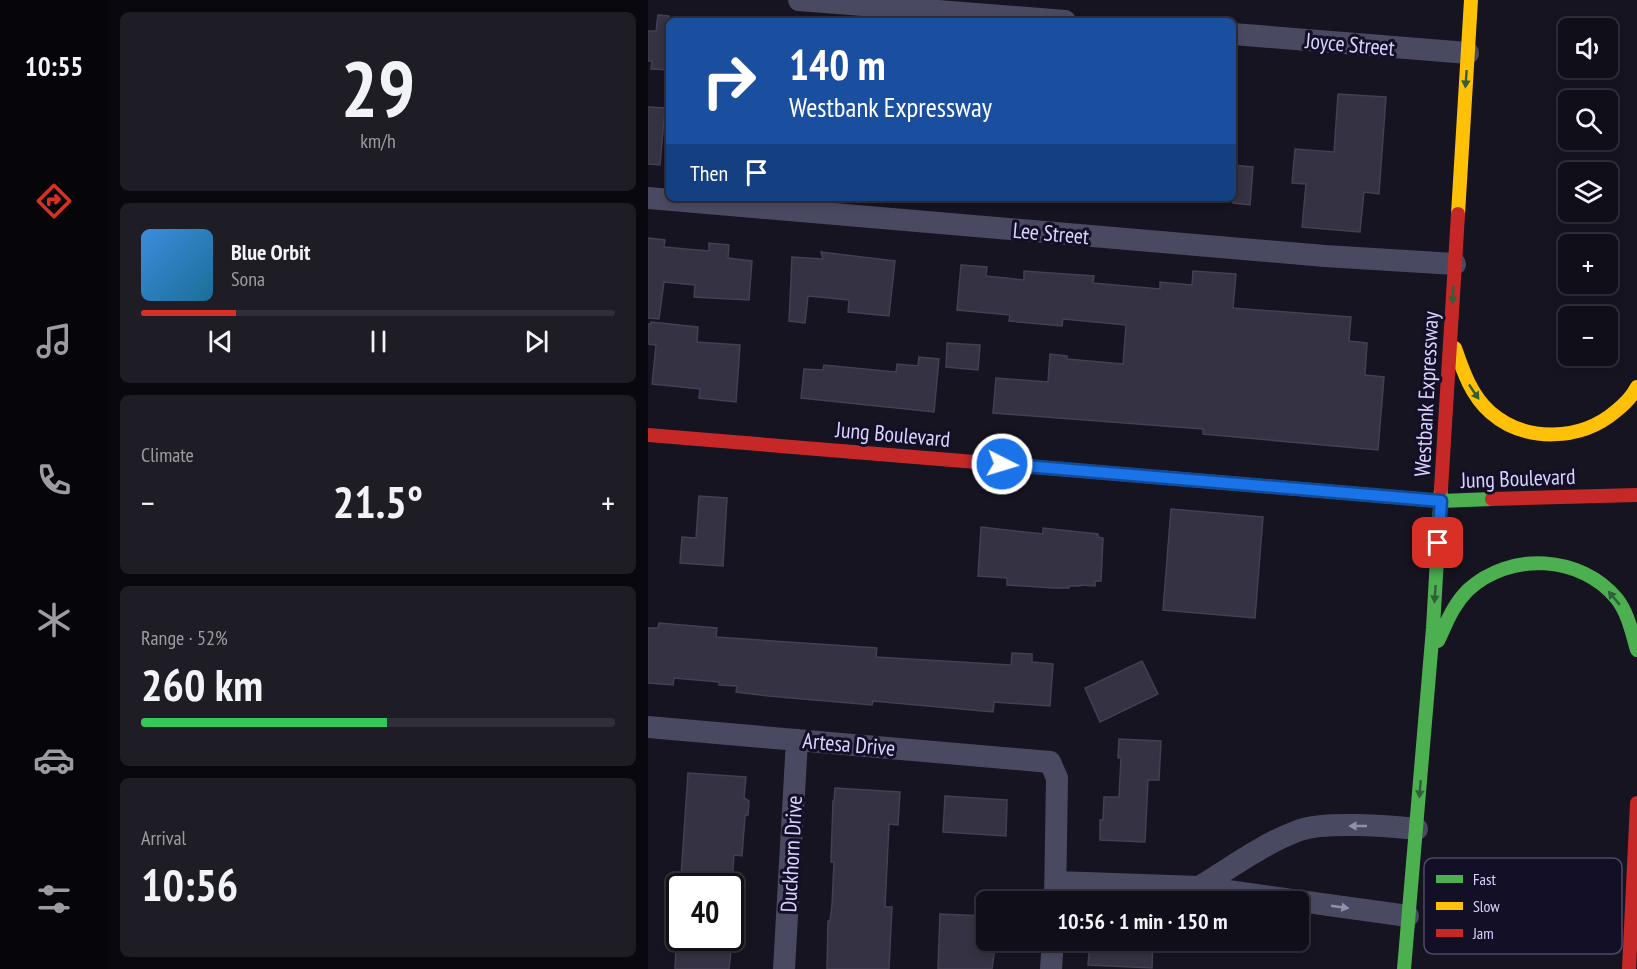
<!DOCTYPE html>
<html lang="en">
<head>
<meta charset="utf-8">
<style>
  :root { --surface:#100f19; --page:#1e1d26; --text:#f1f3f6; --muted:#9c9ca2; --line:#302f38; --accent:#d93025 }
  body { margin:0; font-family:"PT Sans Narrow",sans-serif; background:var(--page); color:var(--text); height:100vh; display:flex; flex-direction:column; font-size:22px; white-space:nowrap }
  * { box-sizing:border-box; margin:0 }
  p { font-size:20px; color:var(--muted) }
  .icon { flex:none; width:33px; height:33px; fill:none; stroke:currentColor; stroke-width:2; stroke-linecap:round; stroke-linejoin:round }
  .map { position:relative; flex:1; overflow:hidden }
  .drawer { display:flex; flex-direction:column; gap:12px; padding:12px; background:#09080e; width:540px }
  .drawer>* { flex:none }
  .top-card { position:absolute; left:18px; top:18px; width:570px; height:183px; border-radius:9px; box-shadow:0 3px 9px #0003,0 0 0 2px var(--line); background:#1a4fa0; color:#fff; overflow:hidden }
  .tools { position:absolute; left:910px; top:18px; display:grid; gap:12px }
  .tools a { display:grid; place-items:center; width:60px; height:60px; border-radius:9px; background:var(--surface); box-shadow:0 3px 9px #0003,0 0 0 2px var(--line); font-size:30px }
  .speed { position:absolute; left:18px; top:873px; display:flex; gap:12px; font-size:30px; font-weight:700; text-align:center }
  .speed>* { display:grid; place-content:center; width:78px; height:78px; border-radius:50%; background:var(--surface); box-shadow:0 3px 9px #0003,0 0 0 2px var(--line); line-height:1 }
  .speed .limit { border:3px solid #111; border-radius:9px; background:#fff; color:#111 }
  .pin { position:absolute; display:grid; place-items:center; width:51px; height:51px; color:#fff; margin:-26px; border-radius:12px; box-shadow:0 3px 9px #0006 }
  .me { position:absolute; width:66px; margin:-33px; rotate:95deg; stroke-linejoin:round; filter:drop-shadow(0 0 4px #0008) }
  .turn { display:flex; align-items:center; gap:21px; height:126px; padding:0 24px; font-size:27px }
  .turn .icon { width:78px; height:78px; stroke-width:2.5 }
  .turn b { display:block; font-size:42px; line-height:51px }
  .then { display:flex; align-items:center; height:57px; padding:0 24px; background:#0003; gap:12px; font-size:22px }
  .big { font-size:45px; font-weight:700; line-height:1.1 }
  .drawer .widget { flex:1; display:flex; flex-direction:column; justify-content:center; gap:9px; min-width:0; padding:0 21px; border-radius:9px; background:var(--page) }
  .drawer .dial { align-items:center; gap:0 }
  .dial b { font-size:78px; line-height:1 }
  .song { display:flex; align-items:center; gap:18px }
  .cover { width:72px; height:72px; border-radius:9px; background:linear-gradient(135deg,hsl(210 70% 55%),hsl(200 70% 35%)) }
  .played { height:6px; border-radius:3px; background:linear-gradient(90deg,var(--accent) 20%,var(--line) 20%) }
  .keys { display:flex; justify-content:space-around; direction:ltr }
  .heat { display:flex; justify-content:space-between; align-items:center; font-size:33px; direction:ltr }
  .charge { height:9px; border-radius:4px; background:linear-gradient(90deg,#34c759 52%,var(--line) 0) }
  .trip { position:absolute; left:328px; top:891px; width:333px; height:60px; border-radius:9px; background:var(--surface); box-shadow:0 3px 9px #0003,0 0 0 2px var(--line); font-weight:700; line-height:60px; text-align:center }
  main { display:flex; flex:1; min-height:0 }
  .menu { display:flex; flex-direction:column; width:108px; justify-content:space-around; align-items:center; background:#06060a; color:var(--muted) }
  .menu .icon { width:42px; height:42px }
  .menu .current { color:var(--accent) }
  .menu b { font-size:27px; color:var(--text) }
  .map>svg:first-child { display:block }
  .building { fill:#343243; stroke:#433f54; stroke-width:1.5 }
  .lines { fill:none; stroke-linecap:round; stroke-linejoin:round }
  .street { stroke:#4a4962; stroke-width:22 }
  .fast { stroke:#4caf50; stroke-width:14 }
  .slow { stroke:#ffc107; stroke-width:14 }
  .jam { stroke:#c62828; stroke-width:14 }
  .oneway { fill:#305f3b }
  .oneway2 { fill:#928eb0 }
  .route-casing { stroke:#114b97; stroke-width:15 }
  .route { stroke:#1a73e8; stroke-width:10 }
  .labels { text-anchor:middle; stroke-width:6; stroke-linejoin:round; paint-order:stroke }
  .street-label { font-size:22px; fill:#d9d4ff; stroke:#130f26 }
  .key { fill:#130f26; stroke:#4e4a67; stroke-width:1.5 }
  .key-label { font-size:16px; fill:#d9d4ff }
</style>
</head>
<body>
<main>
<nav class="menu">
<b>10:55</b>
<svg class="icon current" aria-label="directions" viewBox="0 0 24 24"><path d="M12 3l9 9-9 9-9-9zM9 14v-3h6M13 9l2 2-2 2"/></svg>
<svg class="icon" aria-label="music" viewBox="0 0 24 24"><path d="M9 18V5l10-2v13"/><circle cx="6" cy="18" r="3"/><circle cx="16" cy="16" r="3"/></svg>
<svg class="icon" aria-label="phone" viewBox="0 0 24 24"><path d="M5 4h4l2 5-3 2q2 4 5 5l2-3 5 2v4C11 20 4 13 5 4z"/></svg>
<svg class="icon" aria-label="climate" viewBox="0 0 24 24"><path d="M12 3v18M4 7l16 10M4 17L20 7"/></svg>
<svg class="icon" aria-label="car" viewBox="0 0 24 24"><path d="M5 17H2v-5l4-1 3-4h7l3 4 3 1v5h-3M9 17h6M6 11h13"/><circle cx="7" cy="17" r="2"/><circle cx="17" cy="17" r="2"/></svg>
<svg class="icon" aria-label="filters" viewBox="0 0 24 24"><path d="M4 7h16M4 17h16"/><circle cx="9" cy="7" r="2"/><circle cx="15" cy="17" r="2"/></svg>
</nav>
<section class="drawer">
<div class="widget dial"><b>29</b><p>km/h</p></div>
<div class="widget">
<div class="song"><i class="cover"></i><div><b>Blue Orbit</b><p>Sona</p></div></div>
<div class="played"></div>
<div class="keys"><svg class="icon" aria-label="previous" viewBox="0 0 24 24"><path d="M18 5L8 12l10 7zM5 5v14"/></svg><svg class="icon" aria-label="pause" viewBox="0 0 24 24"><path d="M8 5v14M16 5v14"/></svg><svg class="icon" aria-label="next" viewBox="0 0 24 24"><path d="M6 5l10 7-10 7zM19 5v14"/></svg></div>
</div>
<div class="widget"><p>Climate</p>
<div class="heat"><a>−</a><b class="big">21.5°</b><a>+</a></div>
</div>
<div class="widget"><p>Range · 52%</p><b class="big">260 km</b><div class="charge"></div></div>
<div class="widget"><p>Arrival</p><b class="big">10:56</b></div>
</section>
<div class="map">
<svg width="989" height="969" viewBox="0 0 989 969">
  <rect width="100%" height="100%" fill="#161421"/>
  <path class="building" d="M10,15L21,16V70L3,69L4,61H0V31H8Z
    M690,94L738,97L731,194L716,192L712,232L654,227L658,184L644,183L647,149L686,152Z
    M0,107L17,108L12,165L0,164Z
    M585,165L605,167L602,205L585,203Z
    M0,238L17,240L16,247L61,251V243L81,245L80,258L104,261L101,300L46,297L47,285L16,282L11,319L0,318Z
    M173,252L247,261L241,316L200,312L201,300L160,296L157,323L141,321L144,257L175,259Z
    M313,265L339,267L338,276L376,280V271L446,276L445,283L512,289V282L544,285L545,271L588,274L585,308L703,317L701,341L719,343L717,375L736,377L730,450L555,434V429L345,413L348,378L400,382L402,354L419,356V359L475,364L478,325L415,319L414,326L361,321L362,315L309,310Z
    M3,322L50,327L49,342L92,345L88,402L51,398L52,389L4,384L8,345L0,344V324H3Z
    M299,343L332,345L330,370L298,367Z
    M271,357L291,359L286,412L153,398L156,369L175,370L176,365L248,372L249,364L270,366Z
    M51,496L79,498L75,566L32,563L34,537L48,538Z
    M523,509L615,517L607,618L515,610Z
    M333,527L395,534V528L450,534V537L455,538L453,581H447V586L432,585V586H421V588H405L359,585V578L330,576Z
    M11,623L69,628L68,637L229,648L228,657L363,665L364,653L384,654V662L405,664L402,706L346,702L345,712L225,701L224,705L120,696L88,692L89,686L71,685V682L26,678L25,685L0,683V628H10Z
    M494,661L510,694L452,722L437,688Z
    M471,739L513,741L511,780H500L497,842L452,840V820H455L456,797H471L473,758H470Z
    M40,773L98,777L96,798L101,801L100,815L97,816L94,856L86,855L84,882L33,877Z
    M187,788L252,792L250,825L241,824L237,907H244L241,969H179L180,921H182L184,905L186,862H183L185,801H186Z
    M297,796L359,800L358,836L295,832Z
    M292,914L339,916V940H348L344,969H290Z
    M442,940H505L504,968L440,965Z
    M28,947L83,950L81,969H27Z"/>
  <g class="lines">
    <path class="street" d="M151,0L417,21
      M585,34L820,53
      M0,198L677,256L807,264
      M0,727L402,762L409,778L407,902
      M409,882L551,887L760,916
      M551,887C584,867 616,843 652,830C677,821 741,826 769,829
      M136,969L149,740
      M403,969L405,940"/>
    <path class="fast" d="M508,477L793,501L844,499
      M790,641C799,622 805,605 820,590C862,551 933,555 969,599C980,613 984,633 989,650
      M756,969L785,628L793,489"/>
    <path class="slow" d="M810,214L823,0
      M807,348C815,371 823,395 842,412C877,443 933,441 968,411C977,404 984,397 989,387"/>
    <path class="jam" d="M0,435L508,477
      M793,489L810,214
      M844,499L989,495
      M981,969L989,803"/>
  </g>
  <defs><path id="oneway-solid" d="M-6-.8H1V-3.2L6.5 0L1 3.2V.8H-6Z" transform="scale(1.5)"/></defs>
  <g class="oneway">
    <use href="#oneway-solid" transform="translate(818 79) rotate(94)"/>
    <use href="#oneway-solid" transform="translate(805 295) rotate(93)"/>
    <use href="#oneway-solid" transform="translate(826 392) rotate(56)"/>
    <use href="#oneway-solid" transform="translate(787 594) rotate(94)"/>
    <use href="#oneway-solid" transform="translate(966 598) rotate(-130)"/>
    <use href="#oneway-solid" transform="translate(772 789) rotate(95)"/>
  </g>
  <g class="oneway2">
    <use href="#oneway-solid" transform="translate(710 826) rotate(180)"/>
    <use href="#oneway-solid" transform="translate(692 907) rotate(8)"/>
  </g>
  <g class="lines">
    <defs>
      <path id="route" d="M354,464L793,501L790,543"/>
    </defs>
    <use href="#route" class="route-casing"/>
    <use href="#route" class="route"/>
  </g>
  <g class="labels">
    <g class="street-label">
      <text transform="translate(702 44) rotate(5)" y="8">Joyce Street</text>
      <text transform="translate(403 233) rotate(5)" y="8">Lee Street</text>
      <text transform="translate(778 394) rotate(-87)" y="8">Westbank Expressway</text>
      <text transform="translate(245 434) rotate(5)" y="8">Jung Boulevard</text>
      <text transform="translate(870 478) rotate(-2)" y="8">Jung Boulevard</text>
      <text transform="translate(201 744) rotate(5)" y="8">Artesa Drive</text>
      <text transform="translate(143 854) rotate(-87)" y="8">Duckhorn Drive</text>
    </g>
  </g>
  <rect x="776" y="858" width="198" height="96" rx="9" class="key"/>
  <rect x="788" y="875" width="27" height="8" fill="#4caf50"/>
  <rect x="788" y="902" width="27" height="8" fill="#ffc107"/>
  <rect x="788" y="929" width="27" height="8" fill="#c62828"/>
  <g class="key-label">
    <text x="825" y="885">Fast</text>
    <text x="825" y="912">Slow</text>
    <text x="825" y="939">Jam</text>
  </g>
</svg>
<div class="tools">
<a><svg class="icon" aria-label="sound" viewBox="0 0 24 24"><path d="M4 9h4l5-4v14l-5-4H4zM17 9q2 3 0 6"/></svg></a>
<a><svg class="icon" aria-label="search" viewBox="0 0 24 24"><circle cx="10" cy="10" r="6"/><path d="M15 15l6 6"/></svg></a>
<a><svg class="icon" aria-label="layers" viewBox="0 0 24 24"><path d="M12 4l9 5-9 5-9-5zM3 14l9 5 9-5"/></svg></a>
<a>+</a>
<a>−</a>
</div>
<div class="speed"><div class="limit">40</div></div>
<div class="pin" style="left:790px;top:543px;background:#d93025"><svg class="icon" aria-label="arrive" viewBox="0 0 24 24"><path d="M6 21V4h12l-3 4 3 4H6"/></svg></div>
<svg class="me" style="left:354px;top:464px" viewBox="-20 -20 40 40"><circle r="17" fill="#1a73e8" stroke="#fff" stroke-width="3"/><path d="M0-11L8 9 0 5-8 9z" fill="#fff"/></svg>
<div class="trip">10:56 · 1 min · 150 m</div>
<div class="top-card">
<div class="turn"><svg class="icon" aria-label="right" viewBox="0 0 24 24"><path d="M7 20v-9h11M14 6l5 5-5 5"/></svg><div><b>140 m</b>Westbank Expressway</div></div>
<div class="then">Then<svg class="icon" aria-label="arrive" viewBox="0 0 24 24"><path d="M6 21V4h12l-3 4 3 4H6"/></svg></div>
</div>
</div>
</main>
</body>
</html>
